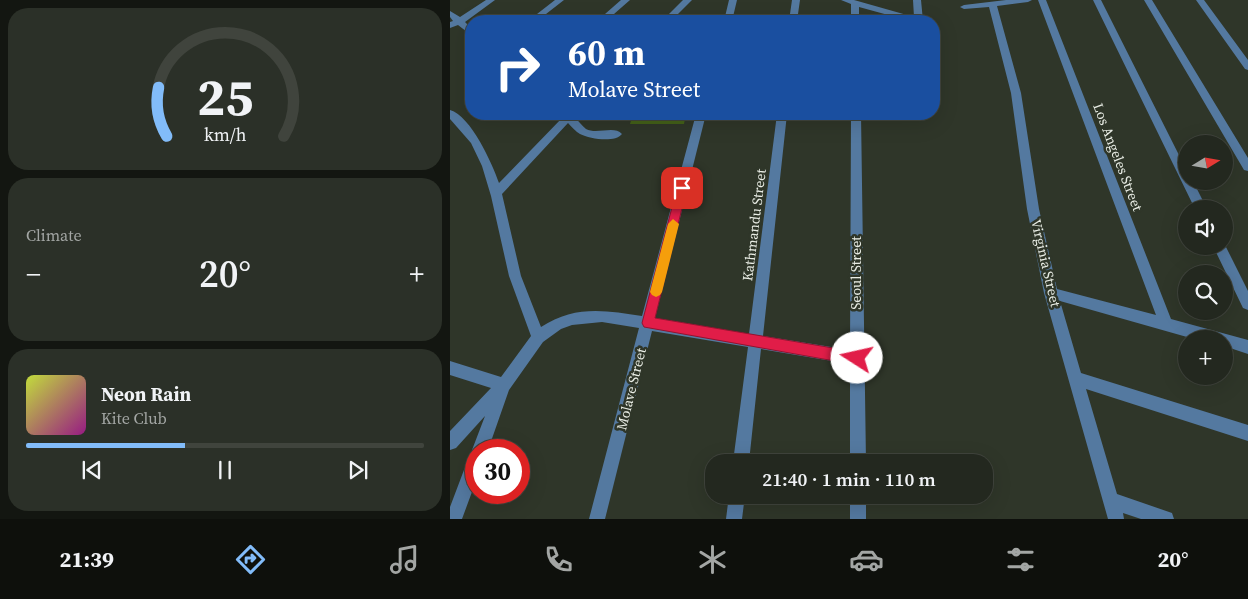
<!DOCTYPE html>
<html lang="en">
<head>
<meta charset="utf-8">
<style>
  :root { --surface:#23281f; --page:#2b3028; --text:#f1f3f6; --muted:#a3a6a4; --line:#40443d; --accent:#82bcfa }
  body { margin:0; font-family:"Source Serif 4",serif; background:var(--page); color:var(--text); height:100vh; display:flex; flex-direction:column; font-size:19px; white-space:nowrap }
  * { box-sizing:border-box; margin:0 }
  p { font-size:16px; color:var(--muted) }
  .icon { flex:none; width:28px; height:28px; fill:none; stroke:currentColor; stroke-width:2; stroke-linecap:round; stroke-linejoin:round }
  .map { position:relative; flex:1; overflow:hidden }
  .panel { display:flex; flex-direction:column; gap:8px; padding:8px; background:#131611; width:450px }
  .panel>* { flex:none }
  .banner { position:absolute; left:15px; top:15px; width:475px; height:105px; border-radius:20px; box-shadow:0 5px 20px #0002,0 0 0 1px var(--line); background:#1a4fa0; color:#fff; overflow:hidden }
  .needle { width:32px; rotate:79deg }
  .controls { position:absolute; left:728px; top:135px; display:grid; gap:10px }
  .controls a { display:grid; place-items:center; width:55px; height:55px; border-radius:50%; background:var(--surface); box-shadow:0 5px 20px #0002,0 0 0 1px var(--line); font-size:25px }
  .speed { position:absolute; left:15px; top:439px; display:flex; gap:10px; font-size:25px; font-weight:700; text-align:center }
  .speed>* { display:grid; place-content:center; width:65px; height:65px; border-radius:50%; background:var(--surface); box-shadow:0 5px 20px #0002,0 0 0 1px var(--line); line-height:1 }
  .speed .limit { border:8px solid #d22; background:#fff; color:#111 }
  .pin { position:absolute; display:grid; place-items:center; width:42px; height:42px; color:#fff; margin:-21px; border-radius:10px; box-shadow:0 2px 8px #0006 }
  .me { position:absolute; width:55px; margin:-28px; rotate:280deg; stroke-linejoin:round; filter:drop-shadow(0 0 4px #0008) }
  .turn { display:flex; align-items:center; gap:18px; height:105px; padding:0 20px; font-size:22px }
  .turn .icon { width:65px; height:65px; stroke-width:2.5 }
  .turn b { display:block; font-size:35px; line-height:42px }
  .big { font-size:38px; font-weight:600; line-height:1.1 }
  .panel .card { flex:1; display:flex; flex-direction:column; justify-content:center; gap:8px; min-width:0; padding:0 18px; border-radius:20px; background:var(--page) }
  .panel .dial { align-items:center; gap:0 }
  .dial svg { height:130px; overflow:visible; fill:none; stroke:var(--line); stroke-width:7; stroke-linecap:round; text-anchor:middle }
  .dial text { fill:var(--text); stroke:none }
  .song { display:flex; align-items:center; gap:15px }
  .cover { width:60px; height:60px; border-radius:8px; background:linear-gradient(135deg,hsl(70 70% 55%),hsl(310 70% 35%)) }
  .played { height:5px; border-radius:2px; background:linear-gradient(90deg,var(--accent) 40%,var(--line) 40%) }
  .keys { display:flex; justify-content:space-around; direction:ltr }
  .heat { display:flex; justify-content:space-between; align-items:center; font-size:28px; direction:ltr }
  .trip { position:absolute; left:255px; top:454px; width:288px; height:50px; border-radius:20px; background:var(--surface); box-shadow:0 5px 20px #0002,0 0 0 1px var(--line); font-weight:600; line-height:50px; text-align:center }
  .menu { display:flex; height:80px; justify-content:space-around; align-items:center; background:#0e100c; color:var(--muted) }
  .menu .icon { width:35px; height:35px }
  .menu .on { color:var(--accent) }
  .menu b { font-size:22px; color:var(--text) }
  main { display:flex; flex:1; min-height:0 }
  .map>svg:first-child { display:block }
  .building { fill:#446118 }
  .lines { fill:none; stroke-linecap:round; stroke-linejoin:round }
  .minor { fill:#5479a0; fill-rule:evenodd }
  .route { fill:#e11d48; stroke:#92132f }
  .slow { fill:#f59e0b }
  .labels { text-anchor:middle; stroke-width:5; stroke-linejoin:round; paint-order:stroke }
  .street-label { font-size:14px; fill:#e9ede5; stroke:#2f3629 }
</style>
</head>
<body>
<main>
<section class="panel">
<div class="card dial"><svg viewBox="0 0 100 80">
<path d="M14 69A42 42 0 1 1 86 69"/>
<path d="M14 69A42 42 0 0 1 9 39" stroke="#82bcfa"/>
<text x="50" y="56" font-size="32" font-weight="700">25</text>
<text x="50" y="72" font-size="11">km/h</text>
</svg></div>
<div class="card"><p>Climate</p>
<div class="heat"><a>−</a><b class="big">20°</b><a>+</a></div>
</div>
<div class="card">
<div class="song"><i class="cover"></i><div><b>Neon Rain</b><p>Kite Club</p></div></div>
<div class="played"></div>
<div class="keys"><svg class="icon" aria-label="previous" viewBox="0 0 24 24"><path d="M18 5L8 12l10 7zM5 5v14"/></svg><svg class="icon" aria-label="pause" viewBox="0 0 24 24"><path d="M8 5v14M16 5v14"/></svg><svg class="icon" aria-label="next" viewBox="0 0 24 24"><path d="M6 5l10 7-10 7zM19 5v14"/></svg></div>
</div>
</section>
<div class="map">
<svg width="798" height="519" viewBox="0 0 798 519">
  <rect width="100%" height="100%" fill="#2f3629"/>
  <path class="building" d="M183,114H236L234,124H180Z"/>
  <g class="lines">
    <path class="minor" d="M36,0H45L15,22L21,28V35L8,25L0,28V22L3,21L0,17V11L10,17Z
      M105,0H114L87,21H78Z
      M171,0H180L156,21H147Z
      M233,0H242L221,21H212Z
      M279,0H287L282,21H274Z
      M342,0H350L347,21H339Z
      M391,0H404L464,17L463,0H471L473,21H460L409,7V21H401V4Z
      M556,0H582L578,2L547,6L571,93L589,209L607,289L706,315L588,0H596L721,319L798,340V354L774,346V339H744L610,301L631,373L798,425V441L636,389L667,494L722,513L724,519H691L673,513L674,519H658L594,293L577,209L561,93L539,7L514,9L510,7L514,5Z
      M643,0H651L736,169V181H743L757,209H745Z
      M694,0H702L798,158V171L794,170Z
      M746,0H754L798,60V70L795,69Z
      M484,85L487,86L490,94L485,97Z
      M0,110C21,116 42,163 49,183L113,117L111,114H126L124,117C128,120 132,126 136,129C147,135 164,125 172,134C165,143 140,139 130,134C126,132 122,127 118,123L52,194L71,276L91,327C124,305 155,310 192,316L246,114H256L205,318L299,334L327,114H337L313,336L400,350L401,114H411L416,462H400V364L311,349L299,462H283L298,347L202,331L155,519H139L189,328L152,322L122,325L111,329L93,342L59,390L38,450H26V481L12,519H0V507L20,454L23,453L22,450L35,416L6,448L0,450V431L41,388L0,375V361L51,377L81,336L59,276L41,196L32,166L21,143L0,119Z
      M774,243L798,291V310L793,308L763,246H774Z
      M279,495H295L292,519H276Z
      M400,495H416V519H400Z"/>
  </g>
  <path class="route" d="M232,184L237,188L205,318L407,352L411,354L413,358L411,363L407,365L194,327L192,323L227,188Z"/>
  <path class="slow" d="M223,219L229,224L212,292L210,295L206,297L202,295L200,292L218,224Z"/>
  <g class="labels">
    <g class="street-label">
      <text transform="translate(668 157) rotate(69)" y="5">Los Angeles Street</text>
      <text transform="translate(304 225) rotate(-83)" y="5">Kathmandu Street</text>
      <text transform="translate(596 263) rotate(77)" y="5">Virginia Street</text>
      <text transform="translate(406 273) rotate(-90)" y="5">Seoul Street</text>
      <text transform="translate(181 389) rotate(-76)" y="5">Molave Street</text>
    </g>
  </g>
</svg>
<div class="controls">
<a><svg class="needle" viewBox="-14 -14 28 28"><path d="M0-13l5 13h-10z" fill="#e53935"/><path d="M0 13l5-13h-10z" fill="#a3a6a4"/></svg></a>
<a><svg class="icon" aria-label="sound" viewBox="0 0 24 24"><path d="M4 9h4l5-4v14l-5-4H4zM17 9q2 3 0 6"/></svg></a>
<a><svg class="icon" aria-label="search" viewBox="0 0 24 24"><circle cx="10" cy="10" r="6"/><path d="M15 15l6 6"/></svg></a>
<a>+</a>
</div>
<div class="speed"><div class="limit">30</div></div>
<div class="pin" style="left:232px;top:188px;background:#d93025"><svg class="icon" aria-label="arrive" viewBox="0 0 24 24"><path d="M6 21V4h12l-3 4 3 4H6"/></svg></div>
<svg class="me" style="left:407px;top:358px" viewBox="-20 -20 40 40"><circle r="19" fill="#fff"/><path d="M0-13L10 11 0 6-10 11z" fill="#e11d48"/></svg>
<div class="trip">21:40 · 1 min · 110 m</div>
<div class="banner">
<div class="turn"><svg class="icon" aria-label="right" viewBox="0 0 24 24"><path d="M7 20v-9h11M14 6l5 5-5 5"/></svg><div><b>60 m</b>Molave Street</div></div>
</div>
</div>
</main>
<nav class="menu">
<b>21:39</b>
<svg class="icon on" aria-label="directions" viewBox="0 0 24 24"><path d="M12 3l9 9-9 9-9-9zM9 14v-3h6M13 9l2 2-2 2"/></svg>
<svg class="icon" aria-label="music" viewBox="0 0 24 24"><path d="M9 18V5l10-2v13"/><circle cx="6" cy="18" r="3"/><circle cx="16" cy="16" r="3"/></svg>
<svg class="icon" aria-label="phone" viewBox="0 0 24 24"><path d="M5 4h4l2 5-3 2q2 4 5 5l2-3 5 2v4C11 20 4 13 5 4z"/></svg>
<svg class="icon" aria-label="climate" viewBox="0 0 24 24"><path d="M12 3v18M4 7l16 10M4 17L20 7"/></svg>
<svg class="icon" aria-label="car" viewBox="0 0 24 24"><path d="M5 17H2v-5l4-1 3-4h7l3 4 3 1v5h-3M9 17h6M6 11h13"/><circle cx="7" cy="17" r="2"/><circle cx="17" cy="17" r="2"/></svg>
<svg class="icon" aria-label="filters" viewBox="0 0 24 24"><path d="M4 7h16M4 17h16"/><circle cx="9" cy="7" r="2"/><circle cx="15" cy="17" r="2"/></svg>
<b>20°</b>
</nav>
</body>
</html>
